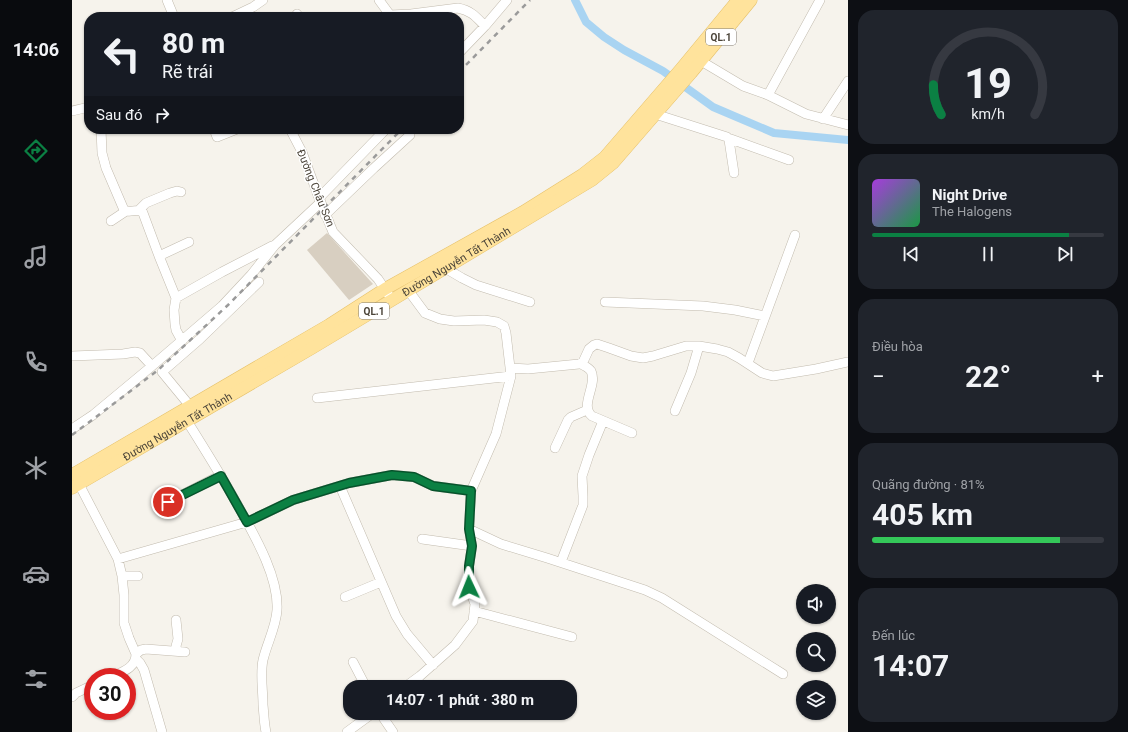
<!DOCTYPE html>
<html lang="vi">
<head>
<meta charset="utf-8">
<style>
  :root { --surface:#171b24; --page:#20242c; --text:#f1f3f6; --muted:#9ea1a6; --line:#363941; --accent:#0b8043 }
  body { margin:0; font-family:Roboto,sans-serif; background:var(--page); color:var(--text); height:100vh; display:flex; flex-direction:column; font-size:15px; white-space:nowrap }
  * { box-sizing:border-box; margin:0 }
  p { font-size:13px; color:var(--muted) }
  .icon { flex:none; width:22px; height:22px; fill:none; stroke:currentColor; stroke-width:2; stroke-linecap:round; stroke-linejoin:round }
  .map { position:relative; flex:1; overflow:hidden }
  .drawer { display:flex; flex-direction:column; gap:10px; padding:10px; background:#0d0f14; width:280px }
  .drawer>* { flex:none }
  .guide { position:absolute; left:12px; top:12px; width:380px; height:122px; border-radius:16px; box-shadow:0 1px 3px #0004; background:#171b24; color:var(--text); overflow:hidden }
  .tools { position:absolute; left:724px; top:584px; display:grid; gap:8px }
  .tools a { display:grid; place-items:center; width:40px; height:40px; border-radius:50%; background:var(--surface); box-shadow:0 1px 3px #0004; font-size:20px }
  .speed { position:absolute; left:12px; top:668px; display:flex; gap:8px; font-size:20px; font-weight:700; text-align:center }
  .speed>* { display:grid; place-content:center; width:52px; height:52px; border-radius:50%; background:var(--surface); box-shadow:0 1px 3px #0004; line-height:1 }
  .speed .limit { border:6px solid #d22; background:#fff; color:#111 }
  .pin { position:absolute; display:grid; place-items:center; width:34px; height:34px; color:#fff; margin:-17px; border:2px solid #fff; border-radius:50%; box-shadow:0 1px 4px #0007 }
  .me { position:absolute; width:44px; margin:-22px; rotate:358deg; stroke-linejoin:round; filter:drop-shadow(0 0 3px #0008) }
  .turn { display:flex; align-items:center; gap:14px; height:84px; padding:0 12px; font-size:18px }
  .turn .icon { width:52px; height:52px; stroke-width:2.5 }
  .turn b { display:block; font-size:28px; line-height:34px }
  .then { display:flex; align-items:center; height:38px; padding:0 12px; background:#0003; gap:8px; font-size:15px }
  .big { font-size:30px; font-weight:700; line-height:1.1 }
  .drawer .widget { flex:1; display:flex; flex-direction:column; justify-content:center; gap:6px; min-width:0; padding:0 14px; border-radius:16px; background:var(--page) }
  .drawer .dial { align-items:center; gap:0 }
  .dial svg { height:104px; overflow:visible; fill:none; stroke:var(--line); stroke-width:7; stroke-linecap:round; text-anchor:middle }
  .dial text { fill:var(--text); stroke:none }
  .song { display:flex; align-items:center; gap:12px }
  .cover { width:48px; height:48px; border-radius:6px; background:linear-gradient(135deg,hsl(280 70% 55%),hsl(140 70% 35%)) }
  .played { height:4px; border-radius:2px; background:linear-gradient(90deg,var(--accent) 85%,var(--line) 85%) }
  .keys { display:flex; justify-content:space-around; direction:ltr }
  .heat { display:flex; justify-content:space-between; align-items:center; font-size:22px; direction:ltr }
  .charge { height:6px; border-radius:3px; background:linear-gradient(90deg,#34c759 81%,var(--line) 0) }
  .trip { position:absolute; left:271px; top:680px; width:234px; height:40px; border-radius:16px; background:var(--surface); box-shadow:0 1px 3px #0004; font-weight:700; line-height:40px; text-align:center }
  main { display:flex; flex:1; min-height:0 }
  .menu { display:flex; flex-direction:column; width:72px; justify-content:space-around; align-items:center; background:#090b0e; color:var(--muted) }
  .menu .icon { width:28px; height:28px }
  .menu .current { color:var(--accent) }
  .menu b { font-size:18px; color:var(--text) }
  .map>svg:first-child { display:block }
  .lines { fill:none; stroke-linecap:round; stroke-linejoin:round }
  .canal { stroke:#a9d4f2; stroke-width:8 }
  .building { fill:#d8cfc1 }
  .minor-casing { stroke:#c2bbae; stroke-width:10 }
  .major-casing { stroke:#e6c16a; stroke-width:13 }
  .minor { stroke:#fff; stroke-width:9 }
  .major { stroke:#ffe39c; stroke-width:12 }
  .rail { stroke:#9a9a9a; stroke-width:2.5; stroke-dasharray:5 5; stroke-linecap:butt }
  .route-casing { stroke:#07532c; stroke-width:10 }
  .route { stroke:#0b8043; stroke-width:7 }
  .labels { text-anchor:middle; stroke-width:3; stroke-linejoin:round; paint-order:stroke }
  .shield { fill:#fff; stroke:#817c74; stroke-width:1 }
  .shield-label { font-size:10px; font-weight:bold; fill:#4b4439 }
  .street-label { font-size:11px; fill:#4b4439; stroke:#fff }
</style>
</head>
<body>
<main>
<nav class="menu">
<b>14:06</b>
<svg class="icon current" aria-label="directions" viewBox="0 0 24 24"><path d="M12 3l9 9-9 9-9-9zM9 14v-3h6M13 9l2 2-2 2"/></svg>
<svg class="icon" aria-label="music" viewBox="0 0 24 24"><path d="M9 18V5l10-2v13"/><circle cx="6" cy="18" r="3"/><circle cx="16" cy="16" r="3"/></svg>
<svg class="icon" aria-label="phone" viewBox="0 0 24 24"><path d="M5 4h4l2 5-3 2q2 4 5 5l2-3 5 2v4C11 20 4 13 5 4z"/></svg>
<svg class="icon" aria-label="climate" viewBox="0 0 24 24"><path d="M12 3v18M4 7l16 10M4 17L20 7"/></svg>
<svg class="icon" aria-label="car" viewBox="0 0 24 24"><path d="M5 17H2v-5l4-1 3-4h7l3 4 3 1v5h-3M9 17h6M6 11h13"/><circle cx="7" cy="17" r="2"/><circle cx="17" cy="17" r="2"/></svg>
<svg class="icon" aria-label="filters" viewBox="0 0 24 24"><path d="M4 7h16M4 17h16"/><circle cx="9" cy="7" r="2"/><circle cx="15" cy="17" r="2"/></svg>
</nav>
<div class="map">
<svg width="776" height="732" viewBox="0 0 776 732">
  <rect width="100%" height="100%" fill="#f6f3ec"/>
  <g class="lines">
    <path class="canal" d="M503,0L514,22L532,37L552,50L591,71L641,107L702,133L776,140"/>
  </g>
  <path class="building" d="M255,233L301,284L277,300L235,250Z"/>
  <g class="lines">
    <defs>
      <path id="minor" d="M95,0L102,17
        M307,0L318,15L314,17
        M225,14L227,17
        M318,15L339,14L386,8C400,11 404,17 413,26
        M160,17L181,7L191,0
        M387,53L413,26L435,0
        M629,61L671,86L696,95L734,114L776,125
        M696,95L748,0
        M0,111L17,107
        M583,114L655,137L657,140L662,173
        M751,119L776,81
        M29,129L30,153L34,168L52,210C58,214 66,207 71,213L87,256L104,298L102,310L103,324L104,330L110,341
        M142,129L145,137L165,129
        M218,129L230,152L247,198L261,232L306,279L320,300
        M656,138L717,160
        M247,198L314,129
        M67,210L74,203L98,193L105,191L109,192
        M253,215L302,168L338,135
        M39,221L54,211
        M87,256L117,242
        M373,268L390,278L404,285L458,302
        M104,298L150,272L200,246
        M533,302L631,306L663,310L693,316
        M0,356L51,354L63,352L68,353L80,366
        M676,363L723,235
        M509,364C513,366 517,368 519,371C526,385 507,405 520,416L560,433
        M439,368L456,369L507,364L511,362L517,349L522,345L525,344L537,348L559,356L571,358L581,356L614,346H627L645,349L656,352L667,358L690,373L701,376L744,369L776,362
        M245,398L439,376
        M118,406L90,372L128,339L187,282
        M603,411L619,373L627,346
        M115,421C132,448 149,475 165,504C181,533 207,576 205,610C204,627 195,643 191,660C188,674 191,690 191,705C192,714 192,723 194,732
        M0,429L21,415L80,366L150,306L179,275L203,245L249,202
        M483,448L496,420L499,417L515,410
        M7,484L46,559L50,576L52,595V623L57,638L64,654
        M268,486L324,616L335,634L361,665
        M96,502L149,475
        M397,529L429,544L475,558L573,590L590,598L711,674
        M350,539L400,546
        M46,559L175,522L221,500L277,483L320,475L342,477L361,486L399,491
        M489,562L511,505V496L510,476L517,455L531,421
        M50,576H66
        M273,597L309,582
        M402,611L500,637
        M104,620L106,639L104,646L105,651
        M64,659L68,663L72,670L90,732
        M281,662L294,687
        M39,677C50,672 64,668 64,654L69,650L74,649L113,652
        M333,687L348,676L383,645L401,621L403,604L397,587V566L400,546L397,529L399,491L424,434L439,376L434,333L432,326L425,322L412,320L382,321L368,319L353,313L336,290
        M0,697L4,693L21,685
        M308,713L321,732
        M275,732L301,713"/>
      <g id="major">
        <path d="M0,475L257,325L313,289L451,212L510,175L533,157L609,69L666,0"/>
        <path id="s1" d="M0,488L240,348L520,180L541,163L619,73L679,0"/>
      </g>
    </defs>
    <use href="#minor" class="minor-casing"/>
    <use href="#major" class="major-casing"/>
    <use href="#minor" class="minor"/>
    <use href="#major" class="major"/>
    <path class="rail" d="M387,72L458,0
      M0,435L85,371L156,305L330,129"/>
  </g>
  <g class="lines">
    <defs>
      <path id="route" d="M96,502L149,476L175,522L221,500L277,483L320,475L342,477L361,486L399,491L397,529L400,546L397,566V587"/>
    </defs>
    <use href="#route" class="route-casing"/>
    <use href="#route" class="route"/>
  </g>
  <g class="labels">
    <g class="shield">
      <rect x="634" y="29" width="30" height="16" rx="3"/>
      <rect x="287" y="303" width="30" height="16" rx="3"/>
    </g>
    <g class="shield-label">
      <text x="649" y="41">QL.1</text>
      <text x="302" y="315">QL.1</text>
    </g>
    <g class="street-label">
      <text transform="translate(244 188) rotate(68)" y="4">Đường Châu Sơn</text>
      <text dy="4" stroke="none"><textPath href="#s1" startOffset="446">Đường Nguyễn Tất Thành</textPath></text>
      <text dy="4" stroke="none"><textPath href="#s1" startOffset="122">Đường Nguyễn Tất Thành</textPath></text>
    </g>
  </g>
</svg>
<div class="tools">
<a><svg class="icon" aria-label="sound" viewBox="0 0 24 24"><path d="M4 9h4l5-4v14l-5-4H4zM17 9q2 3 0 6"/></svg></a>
<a><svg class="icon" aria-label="search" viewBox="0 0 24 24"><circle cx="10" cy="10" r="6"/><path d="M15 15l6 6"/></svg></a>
<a><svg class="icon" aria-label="layers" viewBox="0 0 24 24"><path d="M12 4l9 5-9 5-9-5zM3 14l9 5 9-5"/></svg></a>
</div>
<div class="speed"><div class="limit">30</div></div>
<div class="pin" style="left:96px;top:502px;background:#d93025"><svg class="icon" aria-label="arrive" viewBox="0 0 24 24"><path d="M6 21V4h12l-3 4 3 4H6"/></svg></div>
<svg class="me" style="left:397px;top:587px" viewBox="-20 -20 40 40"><path d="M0-17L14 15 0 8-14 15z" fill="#0b8043" stroke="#fff" stroke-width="4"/></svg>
<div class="trip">14:07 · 1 phút · 380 m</div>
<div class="guide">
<div class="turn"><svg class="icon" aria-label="left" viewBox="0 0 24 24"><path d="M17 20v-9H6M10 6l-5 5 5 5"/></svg><div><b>80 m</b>Rẽ trái</div></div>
<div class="then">Sau đó<svg class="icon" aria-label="right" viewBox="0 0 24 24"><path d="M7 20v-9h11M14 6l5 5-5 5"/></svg></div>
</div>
</div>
<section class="drawer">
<div class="widget dial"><svg viewBox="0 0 100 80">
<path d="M14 69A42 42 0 1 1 86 69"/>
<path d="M14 69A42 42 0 0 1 8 46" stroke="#0b8043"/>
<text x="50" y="56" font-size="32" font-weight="700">19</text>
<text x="50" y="72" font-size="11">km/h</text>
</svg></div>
<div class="widget">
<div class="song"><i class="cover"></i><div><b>Night Drive</b><p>The Halogens</p></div></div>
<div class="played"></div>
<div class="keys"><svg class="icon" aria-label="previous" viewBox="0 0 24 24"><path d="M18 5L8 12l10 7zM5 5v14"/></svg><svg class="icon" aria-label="pause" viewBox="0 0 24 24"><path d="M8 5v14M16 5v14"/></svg><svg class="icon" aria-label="next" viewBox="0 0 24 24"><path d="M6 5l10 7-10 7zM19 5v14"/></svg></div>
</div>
<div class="widget"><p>Điều hòa</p>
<div class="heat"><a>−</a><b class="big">22°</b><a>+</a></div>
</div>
<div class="widget"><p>Quãng đường · 81%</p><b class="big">405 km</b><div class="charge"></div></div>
<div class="widget"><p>Đến lúc</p><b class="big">14:07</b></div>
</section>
</main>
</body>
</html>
